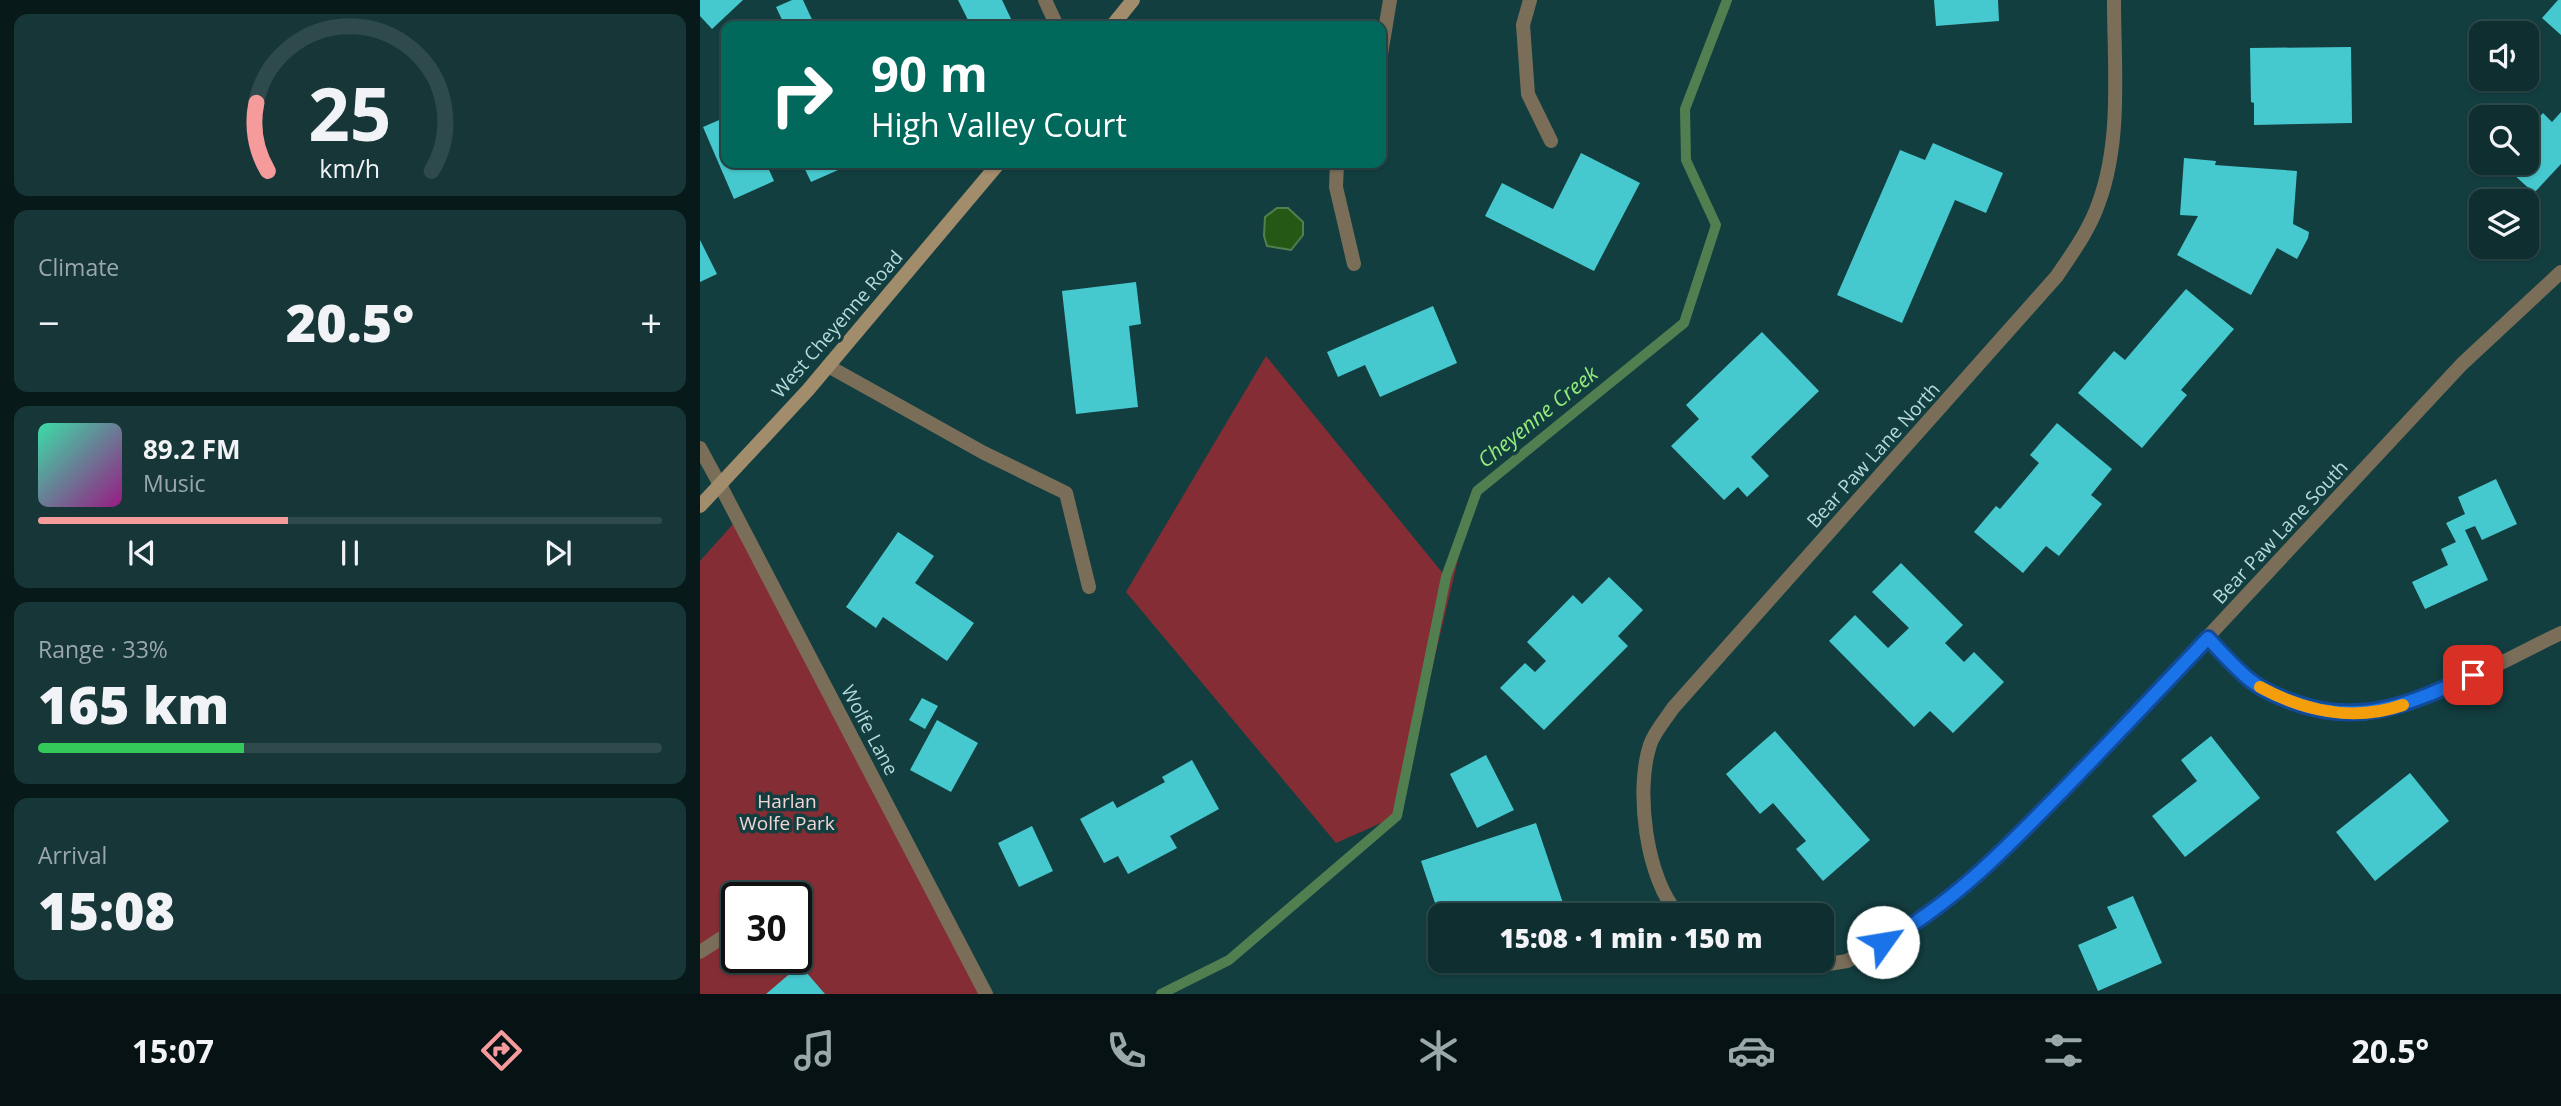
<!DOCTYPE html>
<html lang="en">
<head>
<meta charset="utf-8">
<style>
  :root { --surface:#0e2e30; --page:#173638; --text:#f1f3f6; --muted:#9ba8ab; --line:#2e4a4c; --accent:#f59b9c }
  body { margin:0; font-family:"Open Sans",sans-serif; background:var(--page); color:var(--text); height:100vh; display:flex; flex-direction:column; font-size:26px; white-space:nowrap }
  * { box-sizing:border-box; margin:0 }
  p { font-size:23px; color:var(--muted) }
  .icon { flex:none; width:38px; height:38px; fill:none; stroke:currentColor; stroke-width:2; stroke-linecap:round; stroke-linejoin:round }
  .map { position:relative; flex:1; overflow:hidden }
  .sheet { display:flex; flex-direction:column; gap:14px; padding:14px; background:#08191a; width:700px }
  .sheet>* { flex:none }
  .top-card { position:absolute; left:21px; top:21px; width:665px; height:147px; border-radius:14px; box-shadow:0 2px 5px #0004,0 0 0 2px var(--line); background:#00695c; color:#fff; overflow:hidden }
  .fabs { position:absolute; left:1769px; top:21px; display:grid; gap:14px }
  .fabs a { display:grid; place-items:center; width:70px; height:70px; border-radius:14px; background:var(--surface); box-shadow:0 2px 5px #0004,0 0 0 2px var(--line); font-size:35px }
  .speed { position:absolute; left:21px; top:882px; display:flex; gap:14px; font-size:35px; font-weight:700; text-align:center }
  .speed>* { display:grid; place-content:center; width:91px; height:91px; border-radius:50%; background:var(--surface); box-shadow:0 2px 5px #0004,0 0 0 2px var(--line); line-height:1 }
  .speed .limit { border:4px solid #111; border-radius:10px; background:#fff; color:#111 }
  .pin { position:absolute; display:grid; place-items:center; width:60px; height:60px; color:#fff; margin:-30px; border-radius:14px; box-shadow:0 4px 10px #0006 }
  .me { position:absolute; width:77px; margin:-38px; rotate:58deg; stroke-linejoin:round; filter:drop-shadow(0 0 5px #0008) }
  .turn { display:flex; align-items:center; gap:24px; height:147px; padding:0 35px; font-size:32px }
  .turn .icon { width:91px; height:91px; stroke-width:2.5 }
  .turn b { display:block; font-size:49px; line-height:60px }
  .big { font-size:52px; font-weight:800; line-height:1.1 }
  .sheet .widget { flex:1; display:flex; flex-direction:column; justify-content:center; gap:10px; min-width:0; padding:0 24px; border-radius:14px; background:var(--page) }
  .sheet .dial { align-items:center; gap:0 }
  .dial svg { height:182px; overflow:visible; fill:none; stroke:var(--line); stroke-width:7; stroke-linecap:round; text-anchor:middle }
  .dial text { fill:var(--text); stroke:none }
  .song { display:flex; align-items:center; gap:21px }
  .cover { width:84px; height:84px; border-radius:10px; background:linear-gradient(135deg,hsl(160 70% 55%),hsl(310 70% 35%)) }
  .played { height:7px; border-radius:4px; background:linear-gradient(90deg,var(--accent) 40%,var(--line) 40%) }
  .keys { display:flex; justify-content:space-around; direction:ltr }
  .heat { display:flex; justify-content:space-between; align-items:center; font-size:38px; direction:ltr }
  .charge { height:10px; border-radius:5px; background:linear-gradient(90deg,#34c759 33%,var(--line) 0) }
  .trip { position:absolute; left:728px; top:903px; width:406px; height:70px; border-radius:14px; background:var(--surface); box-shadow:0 2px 5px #0004,0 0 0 2px var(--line); font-weight:800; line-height:70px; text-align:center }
  .tab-bar { display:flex; height:112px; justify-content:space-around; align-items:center; background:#061213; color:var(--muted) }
  .tab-bar .icon { width:49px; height:49px }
  .tab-bar .current { color:var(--accent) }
  .tab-bar b { font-size:32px; color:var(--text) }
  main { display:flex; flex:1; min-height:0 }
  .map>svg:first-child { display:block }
  .green { fill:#842d34; fill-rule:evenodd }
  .water { fill:#265815; stroke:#517f50; stroke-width:2 }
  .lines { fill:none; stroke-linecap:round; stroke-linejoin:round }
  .stream { stroke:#517f50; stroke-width:10 }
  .building { fill:#46c9ce }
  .service { stroke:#7b6e59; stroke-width:14 }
  .minor { stroke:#7b6e59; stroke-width:14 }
  .secondary { stroke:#a18c6b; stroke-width:14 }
  .route-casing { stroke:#114b97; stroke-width:18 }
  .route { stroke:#1a73e8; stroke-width:12 }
  .slow { stroke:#f59e0b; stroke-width:12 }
  .labels { text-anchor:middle; stroke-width:7; stroke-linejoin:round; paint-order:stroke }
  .street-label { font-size:19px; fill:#b5dadb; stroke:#133e40 }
  .park-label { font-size:19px; fill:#f3d5d4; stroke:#133e40 }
  .water-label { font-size:21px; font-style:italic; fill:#94eb7a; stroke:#133e40 }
</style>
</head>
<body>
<main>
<section class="sheet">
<div class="widget dial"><svg viewBox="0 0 100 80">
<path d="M14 69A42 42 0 1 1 86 69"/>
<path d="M14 69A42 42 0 0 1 9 39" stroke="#f59b9c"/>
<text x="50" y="56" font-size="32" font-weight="700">25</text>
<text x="50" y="72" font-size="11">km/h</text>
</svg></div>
<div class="widget"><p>Climate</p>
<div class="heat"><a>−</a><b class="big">20.5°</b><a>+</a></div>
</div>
<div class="widget">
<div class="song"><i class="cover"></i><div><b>89.2 FM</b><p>Music</p></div></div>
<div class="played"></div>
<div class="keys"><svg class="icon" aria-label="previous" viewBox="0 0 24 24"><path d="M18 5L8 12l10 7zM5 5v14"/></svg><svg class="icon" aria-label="pause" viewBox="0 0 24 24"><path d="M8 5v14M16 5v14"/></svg><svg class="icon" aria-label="next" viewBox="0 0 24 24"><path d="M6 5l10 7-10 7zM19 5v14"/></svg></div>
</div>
<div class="widget"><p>Range · 33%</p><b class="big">165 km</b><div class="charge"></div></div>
<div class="widget"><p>Arrival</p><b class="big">15:08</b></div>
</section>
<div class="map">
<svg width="1861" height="994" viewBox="0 0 1861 994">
  <rect width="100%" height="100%" fill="#133e40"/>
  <path class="green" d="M566,356L745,576L774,492L697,816L636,843L426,592Z
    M34,523L280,994H0V561ZM37,898H96V957H37Z"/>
  <path class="water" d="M577,208H588L603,222V235L591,250L567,246L564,236L565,217Z"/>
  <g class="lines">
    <path class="stream" d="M461,994L529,960L697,816L746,577L777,491L984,323L1016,225L986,160L985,109L1027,0"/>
  </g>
  <path class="building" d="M0,0H43L12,29L0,16Z
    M92,0H103L115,26H85L76,7Z
    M258,0H302L312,21L302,26H271Z
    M1234,0H1298L1299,21L1236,26Z
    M1858,0H1861V35L1842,18Z
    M1651,47L1652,123L1554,125V103L1551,102L1550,48Z
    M1861,112V164L1834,193L1801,163H1827V130L1843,113L1852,122Z
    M26,117V163H66L74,181L34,199L3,127Z
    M1233,143L1303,173L1286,213L1255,200L1202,323L1137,295L1200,150L1225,160Z
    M881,153L940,183L894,271L785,216L802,183L853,209Z
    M1484,158L1516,161L1515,165L1597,171L1593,224L1609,232L1608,238L1597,259L1577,248L1551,295L1477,255L1498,216L1480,215Z
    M102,163H154L111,182Z
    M0,240L17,274L0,282Z
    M436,282L441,324L429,326L438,407L376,414L362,291Z
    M1486,289L1534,329L1481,390L1487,395L1442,448L1378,393L1414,351L1425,360Z
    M733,306L757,363L680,397L665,365L638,377L627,352Z
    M1062,332L1119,391L1051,457L1069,476L1047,497L1038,487L1024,500L971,446L999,419L986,405Z
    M1357,423L1412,469L1391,495L1402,504L1359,556L1346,546L1323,573L1274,532L1296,506L1300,509L1339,463L1330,455Z
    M1796,479L1817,524L1782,540L1775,526L1765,530L1788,580L1725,609L1712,582L1748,565L1741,549L1756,542L1746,523L1765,514L1758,497Z
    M198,532L234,556L215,583L274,623L247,661L183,617L176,628L146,607Z
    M1201,563L1263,625L1245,643L1264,662L1274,652L1304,682L1253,733L1230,711L1214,727L1129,641L1155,615L1188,648L1209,628L1172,592Z
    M909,577L943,610L918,636L928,646L844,730L800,688L825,663L835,672L846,661L827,642L873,595L882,604Z
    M222,698L238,706L225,729L209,720Z
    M237,720L278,743L251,792L210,770Z
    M1075,731L1170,840L1123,881L1096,849L1106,841L1073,803L1060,814L1026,774Z
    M1511,736L1560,798L1485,857L1452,816L1497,781L1481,760Z
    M786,755L814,810L777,828L750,774Z
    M492,760L519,809L470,836L477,848L428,874L418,856L404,863L380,819L413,801L417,808L465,782L462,777Z
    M1710,773L1749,821L1675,881L1636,832Z
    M836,823L867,915H739L721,861Z
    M332,826L353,871L319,887L298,843Z
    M1433,896L1462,963L1398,991L1378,945L1417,928L1407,907Z
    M100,965L125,994H66Z"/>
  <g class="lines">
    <path class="service" d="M830,0L823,25L828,94L851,141
      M681,54L690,0
      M637,163L636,187L654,264
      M128,366L284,453L366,493L389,587
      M19,483L286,994
      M0,952L37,928"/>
    <path class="minor" d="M345,0L357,26
      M0,448L19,483
      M1508,638C1522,653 1537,672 1553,683C1583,702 1618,713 1654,714C1710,715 1808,658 1861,633
      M979,915C946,880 935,790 950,745C954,732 966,719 973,708L1357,276C1373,252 1390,229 1399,202C1422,139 1414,66 1414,0
      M1045,961L1061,966L1104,968L1147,961L1201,932L1265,885L1322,832L1433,717L1762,364L1861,272"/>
    <path class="secondary" d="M412,26L433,0
      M0,506L108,390L299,163"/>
  </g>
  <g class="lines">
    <defs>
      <path id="route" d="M1183,942C1253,904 1308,846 1363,790C1412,740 1460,689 1508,638C1521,652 1535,668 1550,680C1562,690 1579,697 1593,702C1659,727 1713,703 1773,675"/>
    </defs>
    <use href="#route" class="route-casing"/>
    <use href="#route" class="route"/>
    <path class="slow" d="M1560,687C1604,711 1654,722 1703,705"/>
  </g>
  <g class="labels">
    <g class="street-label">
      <text transform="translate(137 324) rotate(-49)" y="7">West Cheyenne Road</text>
      <text transform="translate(1173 455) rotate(-48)" y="7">Bear Paw Lane North</text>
      <text transform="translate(1580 532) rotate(-47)" y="7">Bear Paw Lane South</text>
      <text transform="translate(170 730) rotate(62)" y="7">Wolfe Lane</text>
    </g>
    <g class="park-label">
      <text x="87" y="808">Harlan<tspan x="87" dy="22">Wolfe Park</tspan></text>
    </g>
    <g class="water-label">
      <text transform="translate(838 417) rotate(-39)" y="7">Cheyenne Creek</text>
    </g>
  </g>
</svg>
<div class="fabs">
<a><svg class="icon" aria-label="sound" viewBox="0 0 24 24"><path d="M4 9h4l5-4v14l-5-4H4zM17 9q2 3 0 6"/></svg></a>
<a><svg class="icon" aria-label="search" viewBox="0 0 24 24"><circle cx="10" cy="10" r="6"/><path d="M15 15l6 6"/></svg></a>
<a><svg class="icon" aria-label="layers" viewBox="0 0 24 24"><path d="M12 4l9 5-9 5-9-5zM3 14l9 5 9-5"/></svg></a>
</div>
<div class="speed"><div class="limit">30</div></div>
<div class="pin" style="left:1773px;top:675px;background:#d93025"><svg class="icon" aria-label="arrive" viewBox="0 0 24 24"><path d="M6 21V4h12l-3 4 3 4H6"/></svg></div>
<svg class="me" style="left:1183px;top:942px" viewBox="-20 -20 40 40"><circle r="19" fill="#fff"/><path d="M0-13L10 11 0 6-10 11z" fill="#1a73e8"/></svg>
<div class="trip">15:08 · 1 min · 150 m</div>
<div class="top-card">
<div class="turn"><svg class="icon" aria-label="right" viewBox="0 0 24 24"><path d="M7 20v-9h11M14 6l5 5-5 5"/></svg><div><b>90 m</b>High Valley Court</div></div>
</div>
</div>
</main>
<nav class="tab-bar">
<b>15:07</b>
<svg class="icon current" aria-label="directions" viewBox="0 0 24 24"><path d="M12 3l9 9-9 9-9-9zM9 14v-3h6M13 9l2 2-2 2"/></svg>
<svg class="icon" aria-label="music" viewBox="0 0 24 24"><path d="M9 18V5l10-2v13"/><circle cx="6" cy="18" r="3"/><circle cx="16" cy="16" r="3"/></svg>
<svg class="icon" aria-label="phone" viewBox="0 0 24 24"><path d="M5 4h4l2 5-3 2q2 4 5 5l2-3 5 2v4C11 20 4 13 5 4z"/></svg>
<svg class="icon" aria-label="climate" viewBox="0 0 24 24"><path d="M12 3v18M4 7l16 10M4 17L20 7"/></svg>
<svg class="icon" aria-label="car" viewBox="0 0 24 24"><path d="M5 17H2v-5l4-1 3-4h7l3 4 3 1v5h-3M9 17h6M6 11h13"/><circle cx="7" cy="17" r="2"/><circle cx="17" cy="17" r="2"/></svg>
<svg class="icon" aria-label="filters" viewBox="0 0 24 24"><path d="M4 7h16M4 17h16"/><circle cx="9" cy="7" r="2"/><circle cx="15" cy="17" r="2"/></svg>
<b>20.5°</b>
</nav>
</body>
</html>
